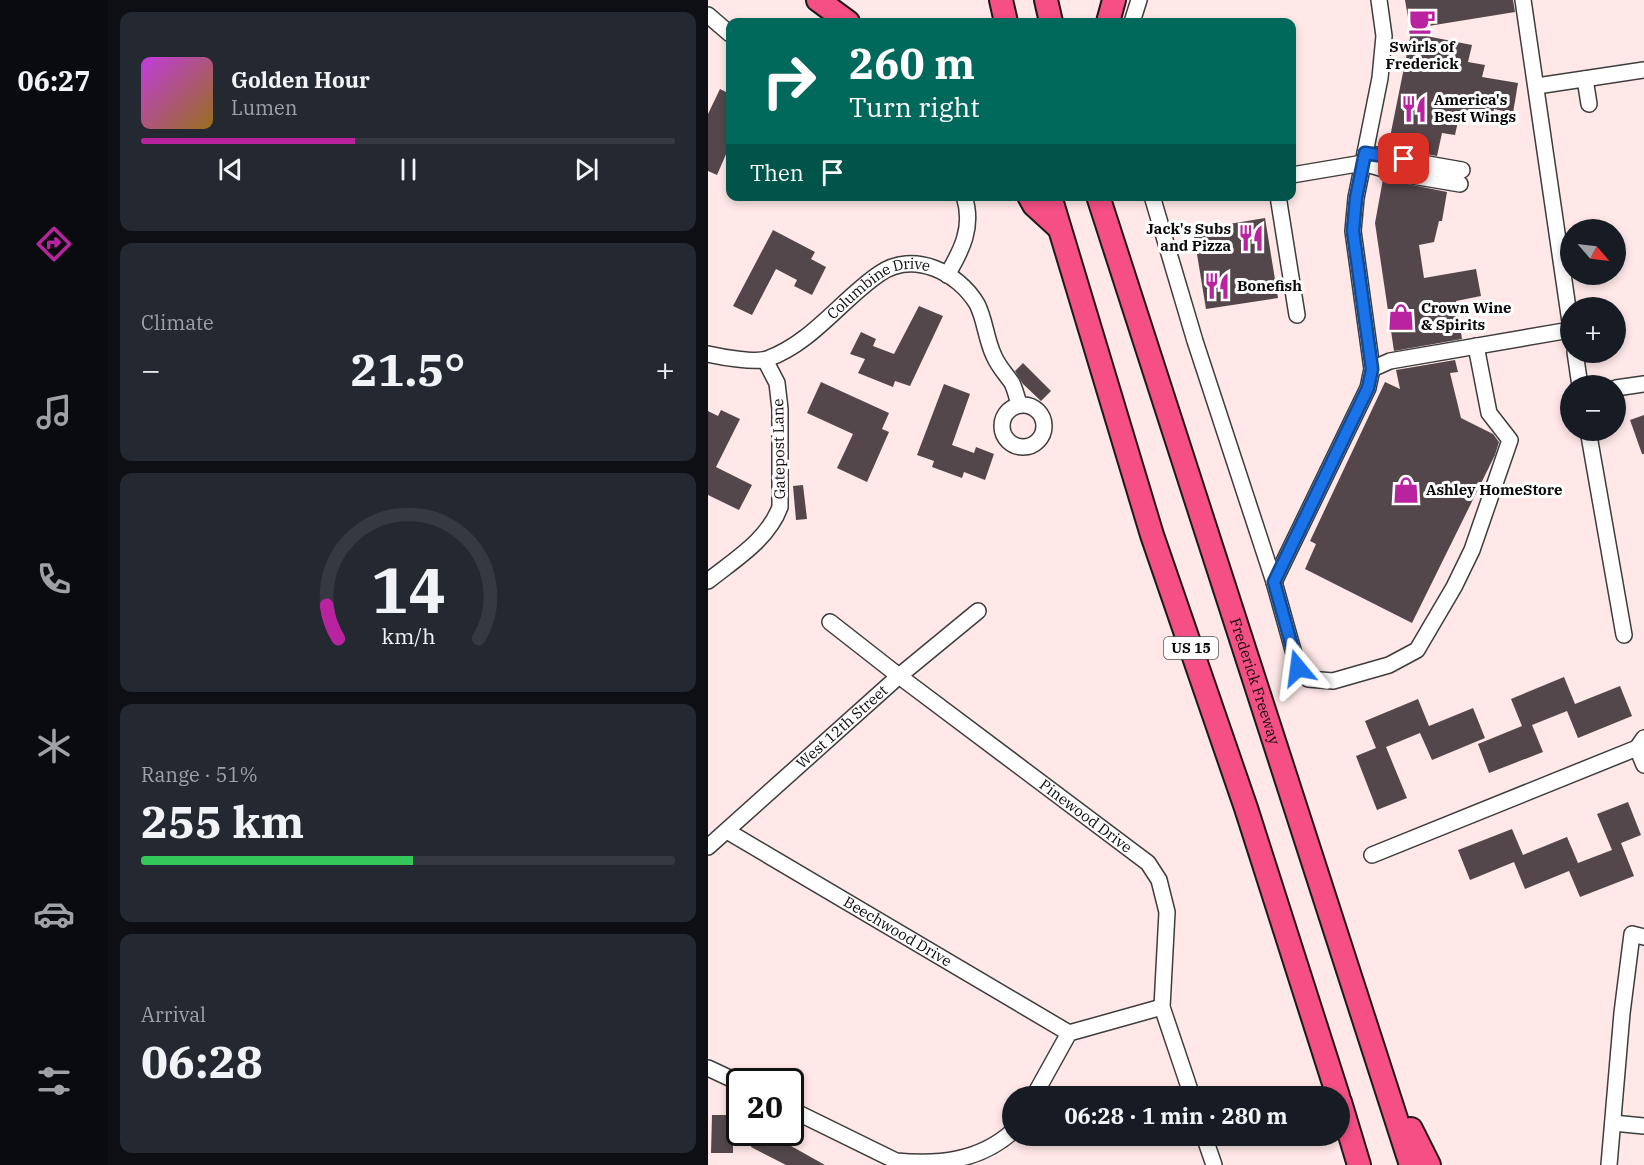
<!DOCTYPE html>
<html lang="en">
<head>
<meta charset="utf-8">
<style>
  :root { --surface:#171b24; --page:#242831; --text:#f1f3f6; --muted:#9ea1a6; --line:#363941; --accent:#ba23a0 }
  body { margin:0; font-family:"IBM Plex Serif",serif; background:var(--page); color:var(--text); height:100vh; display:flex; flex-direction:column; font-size:22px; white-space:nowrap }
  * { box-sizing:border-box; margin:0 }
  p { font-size:20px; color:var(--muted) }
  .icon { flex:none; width:33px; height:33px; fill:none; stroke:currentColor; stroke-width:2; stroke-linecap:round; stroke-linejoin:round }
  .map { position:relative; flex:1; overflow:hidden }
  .drawer { display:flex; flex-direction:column; gap:12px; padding:12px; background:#0d0f14; width:600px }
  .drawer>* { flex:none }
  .top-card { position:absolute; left:18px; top:18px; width:570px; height:183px; border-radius:12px; box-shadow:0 3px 9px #0003; background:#00695c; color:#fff; overflow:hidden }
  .needle { width:39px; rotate:118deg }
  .controls { position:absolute; left:852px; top:219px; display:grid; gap:12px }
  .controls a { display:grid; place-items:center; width:66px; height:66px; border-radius:50%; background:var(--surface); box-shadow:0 3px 9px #0003; font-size:30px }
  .speed { position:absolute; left:18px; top:1068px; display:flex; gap:12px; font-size:30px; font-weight:700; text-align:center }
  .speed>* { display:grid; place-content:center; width:78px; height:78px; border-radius:50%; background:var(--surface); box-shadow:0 3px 9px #0003; line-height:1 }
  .speed .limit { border:3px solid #111; border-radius:9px; background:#fff; color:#111 }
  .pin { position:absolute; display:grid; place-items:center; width:51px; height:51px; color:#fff; margin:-26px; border-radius:12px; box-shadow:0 3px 9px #0006 }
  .me { position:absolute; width:66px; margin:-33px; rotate:344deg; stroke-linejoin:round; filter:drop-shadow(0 0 4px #0008) }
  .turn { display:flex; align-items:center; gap:21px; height:126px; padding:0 24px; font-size:27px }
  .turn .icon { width:78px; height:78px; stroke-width:2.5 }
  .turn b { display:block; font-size:42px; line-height:51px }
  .then { display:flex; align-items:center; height:57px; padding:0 24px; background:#0003; gap:12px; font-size:22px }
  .big { font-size:45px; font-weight:700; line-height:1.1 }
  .drawer .card { flex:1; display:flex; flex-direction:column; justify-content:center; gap:9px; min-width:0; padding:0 21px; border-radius:12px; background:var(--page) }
  .drawer .dial { align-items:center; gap:0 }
  .dial svg { height:156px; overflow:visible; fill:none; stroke:var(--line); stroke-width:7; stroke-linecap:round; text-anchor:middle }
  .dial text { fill:var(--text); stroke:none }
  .song { display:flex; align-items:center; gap:18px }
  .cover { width:72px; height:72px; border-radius:9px; background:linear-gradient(135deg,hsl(290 70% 55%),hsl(40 70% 35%)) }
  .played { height:6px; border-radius:3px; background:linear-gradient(90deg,var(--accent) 40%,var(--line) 40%) }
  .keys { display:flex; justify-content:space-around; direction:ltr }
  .heat { display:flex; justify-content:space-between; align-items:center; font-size:33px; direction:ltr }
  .charge { height:9px; border-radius:4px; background:linear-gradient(90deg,#34c759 51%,var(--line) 0) }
  .trip { position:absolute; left:294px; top:1086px; width:348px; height:60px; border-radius:30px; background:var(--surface); box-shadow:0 3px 9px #0003; font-weight:700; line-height:60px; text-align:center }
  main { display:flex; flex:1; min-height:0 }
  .tab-bar { display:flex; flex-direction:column; width:108px; justify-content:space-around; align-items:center; background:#090b0e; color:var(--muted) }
  .tab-bar .icon { width:42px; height:42px }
  .tab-bar .on { color:var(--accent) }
  .tab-bar b { font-size:27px; color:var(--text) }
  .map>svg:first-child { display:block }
  .building { fill:#53474b }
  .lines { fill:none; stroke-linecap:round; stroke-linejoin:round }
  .minor-casing { stroke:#3d3d3d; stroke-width:18 }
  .highway-casing { stroke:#1b1b1b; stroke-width:26 }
  .minor { stroke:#fff; stroke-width:15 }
  .highway { stroke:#f54f85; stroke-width:22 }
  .route-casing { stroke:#114b97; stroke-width:15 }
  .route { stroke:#1a73e8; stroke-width:10 }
  .labels { text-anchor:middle; stroke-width:6; stroke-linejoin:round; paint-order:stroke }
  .shield { fill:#fff; stroke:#545454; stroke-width:1.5 }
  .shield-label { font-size:14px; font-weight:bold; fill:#0a0a0a }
  .poi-label { font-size:15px; font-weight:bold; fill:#0a0a0a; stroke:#fff; text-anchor:start }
  .street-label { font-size:15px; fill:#0a0a0a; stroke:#fff }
</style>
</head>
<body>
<main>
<nav class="tab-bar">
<b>06:27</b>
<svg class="icon on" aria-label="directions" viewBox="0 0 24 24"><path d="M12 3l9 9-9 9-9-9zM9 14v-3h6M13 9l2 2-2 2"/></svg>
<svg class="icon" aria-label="music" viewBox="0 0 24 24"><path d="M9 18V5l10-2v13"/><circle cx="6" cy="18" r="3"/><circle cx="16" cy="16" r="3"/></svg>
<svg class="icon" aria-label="phone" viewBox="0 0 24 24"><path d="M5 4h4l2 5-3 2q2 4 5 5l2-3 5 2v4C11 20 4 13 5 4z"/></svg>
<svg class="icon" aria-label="climate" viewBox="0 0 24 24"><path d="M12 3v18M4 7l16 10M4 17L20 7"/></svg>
<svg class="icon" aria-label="car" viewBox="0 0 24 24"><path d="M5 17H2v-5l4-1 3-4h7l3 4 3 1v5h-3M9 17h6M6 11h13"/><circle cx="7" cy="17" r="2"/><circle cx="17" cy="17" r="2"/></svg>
<svg class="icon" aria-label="filters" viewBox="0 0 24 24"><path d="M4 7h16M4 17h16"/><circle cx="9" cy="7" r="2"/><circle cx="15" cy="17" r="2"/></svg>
</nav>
<section class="drawer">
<div class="card">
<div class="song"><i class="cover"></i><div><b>Golden Hour</b><p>Lumen</p></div></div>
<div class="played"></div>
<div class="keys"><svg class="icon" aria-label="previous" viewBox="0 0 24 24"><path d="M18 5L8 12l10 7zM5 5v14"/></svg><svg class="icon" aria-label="pause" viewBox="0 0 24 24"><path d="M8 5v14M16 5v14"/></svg><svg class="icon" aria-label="next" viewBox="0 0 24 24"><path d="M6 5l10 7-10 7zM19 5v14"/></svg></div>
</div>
<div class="card"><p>Climate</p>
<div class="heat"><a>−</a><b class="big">21.5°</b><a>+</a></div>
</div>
<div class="card dial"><svg viewBox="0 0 100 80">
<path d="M14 69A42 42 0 1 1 86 69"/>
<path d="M14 69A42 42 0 0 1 8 52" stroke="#ba23a0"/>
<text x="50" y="56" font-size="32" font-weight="700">14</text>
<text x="50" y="72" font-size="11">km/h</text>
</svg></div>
<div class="card"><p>Range · 51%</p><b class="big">255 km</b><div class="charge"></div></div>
<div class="card"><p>Arrival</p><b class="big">06:28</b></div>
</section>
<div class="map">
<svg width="936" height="1165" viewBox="0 0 936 1165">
  <rect width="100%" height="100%" fill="#ffe8e7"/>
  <path class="building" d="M697,0H805L807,12L702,29Z
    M703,33L764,45L760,62L777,65L774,77L810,83L805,113L786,109L784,118L752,112L747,135L734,133L729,156L680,147Z
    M12,89L22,94V145L9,175L0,171V114Z
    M675,179L739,192L734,221H731L726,242L711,245L716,278L768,269L773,296L748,301L754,339L686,351L667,223Z
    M557,218L570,298L498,309L485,230Z
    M65,230L107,252L103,259L118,267L104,295L86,286L89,280L68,269L44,315L25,306Z
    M211,306L235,316L202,386L187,381L185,387L150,373L157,359L142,354L153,332L168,339L165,346L186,354Z
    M747,360L750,372L742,373L753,418L785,434L791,442L787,455L704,623L597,569L608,544L602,541L677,382L692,389L688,370Z
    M315,363L343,391L333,401L315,384L307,371Z
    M113,382L181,413L174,429L181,432L159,482L129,468L145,434L99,413Z
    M236,384L262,394L244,445L266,453L268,447L286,454L277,480L256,472L254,478L224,467L226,461L209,455Z
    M13,410L32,419L8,467L44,485L31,510L0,495V411L10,416Z
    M936,415V454H934L922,420Z
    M95,485L99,519L88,520L85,486Z
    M856,677L867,704L912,686L924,716L870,738L859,711L824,725L835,752L781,773L770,744L814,726L803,699Z
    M710,699L721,726L765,708L777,738L724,760L712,733L678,747L699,798L669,810L648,756L668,748L657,721Z
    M920,802L933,835L913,843L926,876L872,897L861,871L817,889L806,862L762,880L750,850L804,829L815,855L859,837L870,863L904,850L889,814Z
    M4,1115H25V1153H3Z
    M50,1132H58L117,1165H78L43,1147Z"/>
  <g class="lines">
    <defs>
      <g id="minor">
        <path d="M815,0L862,322"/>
        <path d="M0,15L22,34"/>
        <path d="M424,22L431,0"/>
        <path d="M877,79L881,104"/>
        <path d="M829,86L936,70"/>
        <path d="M657,153L754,170"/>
        <path d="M584,175L655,163L693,174L752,184"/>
        <path d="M444,196L487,341L566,582L590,668L600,679L625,681L681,665L709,650L746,587L764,550L802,440L781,413L768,346"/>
        <path d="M570,196L589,315"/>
        <path d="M239,275C254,250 266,226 256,196"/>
        <path d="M867,352L872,386"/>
        <path id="s1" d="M0,354C13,357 47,363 59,359C104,343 133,300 171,274C205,250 250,272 269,304C277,319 278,340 286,356C290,366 298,374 304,383C307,389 309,398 311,404"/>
        <path d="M664,369L682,361L862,330"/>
        <path d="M908,388L936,384"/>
        <circle cx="315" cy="426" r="21"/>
        <path d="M880,430L916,635"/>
        <path d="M0,581C26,560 60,540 72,507V409L69,383L57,360"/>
        <path d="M566,582L660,388L664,369L645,231L648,198L672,78L676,36L671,0"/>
        <path id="s2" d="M122,622L191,676L440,863L451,880L459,912L454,1007L484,1096"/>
        <path d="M929,748L936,765"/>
        <path id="s3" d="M19,831L361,1033"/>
        <path id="s4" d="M0,847L191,676L270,611"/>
        <path d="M664,855L929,748L936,738"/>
        <path d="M0,1068L32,1083"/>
        <path d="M326,1096L361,1033L454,1007"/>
        <path d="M82,1109L188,1161C231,1165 271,1161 304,1132"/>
        <path d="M905,1123L936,1126"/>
        <path d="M496,1136L506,1165"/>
        <path d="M901,1165L914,1013L924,934L936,937"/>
      </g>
      <g id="highway">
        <path d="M110,0L140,22"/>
        <path d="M293,0L298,22"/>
        <path d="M338,0L343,22"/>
        <path d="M400,22L406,0"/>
        <path d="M321,196L326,205L350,227"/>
        <path d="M342,196L444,535L538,808L630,1096"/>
        <path id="s5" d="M390,196L703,1165"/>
        <path d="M632,1102L651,1165"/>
        <path d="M703,1129L721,1165"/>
      </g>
    </defs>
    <use href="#minor" class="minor-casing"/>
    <use href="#highway" class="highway-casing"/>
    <use href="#minor" class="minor"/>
    <use href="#highway" class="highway"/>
  </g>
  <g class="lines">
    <defs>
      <path id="route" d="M590,668L566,582L660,388L664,369L645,231L648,198L657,153L696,159"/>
    </defs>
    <use href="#route" class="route-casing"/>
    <use href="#route" class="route"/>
  </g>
  <defs>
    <symbol id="cafe-bare" viewBox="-9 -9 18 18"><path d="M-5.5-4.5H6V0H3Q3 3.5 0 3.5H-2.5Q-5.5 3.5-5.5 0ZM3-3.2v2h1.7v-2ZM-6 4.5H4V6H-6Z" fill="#ba23a0" stroke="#fff" stroke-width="2.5" paint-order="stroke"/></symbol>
    <symbol id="restaurant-bare" viewBox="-9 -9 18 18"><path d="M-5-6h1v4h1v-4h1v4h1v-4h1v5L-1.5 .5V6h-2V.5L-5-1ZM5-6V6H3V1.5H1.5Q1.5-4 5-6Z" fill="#ba23a0" stroke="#fff" stroke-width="2.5" paint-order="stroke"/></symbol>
    <symbol id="shop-bare" viewBox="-9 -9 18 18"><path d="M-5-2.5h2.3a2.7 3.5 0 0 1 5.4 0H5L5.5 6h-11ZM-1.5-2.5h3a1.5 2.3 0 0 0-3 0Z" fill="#ba23a0" stroke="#fff" stroke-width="2.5" paint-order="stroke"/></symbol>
  </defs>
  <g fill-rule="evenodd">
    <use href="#cafe-bare" x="695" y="2" width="38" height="38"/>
    <use href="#restaurant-bare" x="687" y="90" width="38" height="38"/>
    <use href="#restaurant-bare" x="524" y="219" width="38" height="38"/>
    <use href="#restaurant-bare" x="490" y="267" width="38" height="38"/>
    <use href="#shop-bare" x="674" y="298" width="38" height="38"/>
    <use href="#shop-bare" x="679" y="471" width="38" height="38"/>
  </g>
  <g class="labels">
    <rect class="shield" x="456" y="637" width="54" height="22" rx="4.5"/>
    <g class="shield-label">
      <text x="483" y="653">US 15</text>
    </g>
    <g class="poi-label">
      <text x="714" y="52" text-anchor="middle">Swirls of<tspan x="714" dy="17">Frederick</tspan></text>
      <text x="726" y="105">America's<tspan x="726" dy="17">Best Wings</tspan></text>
      <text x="523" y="234" text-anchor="end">Jack's Subs<tspan x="523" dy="17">and Pizza</tspan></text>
      <text x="529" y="291">Bonefish</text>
      <text x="713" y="313">Crown Wine<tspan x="713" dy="17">&amp; Spirits</tspan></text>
      <text x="718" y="495">Ashley HomeStore</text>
    </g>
    <g class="street-label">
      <text dy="5" stroke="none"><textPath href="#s1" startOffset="195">Columbine Drive</textPath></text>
      <text transform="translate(71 449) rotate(-91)" y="5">Gatepost Lane</text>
      <text dy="5" stroke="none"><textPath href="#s5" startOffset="510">Frederick Freeway</textPath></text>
      <text dy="5" stroke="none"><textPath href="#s4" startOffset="180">West 12th Street</textPath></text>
      <text dy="5" stroke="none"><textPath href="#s2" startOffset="321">Pinewood Drive</textPath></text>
      <text dy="5" stroke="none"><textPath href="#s3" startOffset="198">Beechwood Drive</textPath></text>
    </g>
  </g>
</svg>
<div class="controls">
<a><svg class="needle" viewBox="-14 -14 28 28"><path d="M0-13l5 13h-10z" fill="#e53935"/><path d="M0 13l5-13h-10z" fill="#9ea1a6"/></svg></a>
<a>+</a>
<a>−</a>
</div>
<div class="speed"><div class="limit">20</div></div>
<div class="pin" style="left:696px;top:159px;background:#d93025"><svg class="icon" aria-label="arrive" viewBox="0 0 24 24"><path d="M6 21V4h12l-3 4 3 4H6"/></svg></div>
<svg class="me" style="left:590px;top:668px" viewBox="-20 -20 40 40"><path d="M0-17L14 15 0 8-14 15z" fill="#1a73e8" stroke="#fff" stroke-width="4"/></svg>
<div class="trip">06:28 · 1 min · 280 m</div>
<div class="top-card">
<div class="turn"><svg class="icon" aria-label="right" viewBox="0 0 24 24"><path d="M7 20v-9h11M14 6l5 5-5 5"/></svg><div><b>260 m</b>Turn right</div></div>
<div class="then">Then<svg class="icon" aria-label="arrive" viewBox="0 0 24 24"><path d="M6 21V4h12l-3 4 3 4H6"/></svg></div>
</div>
</div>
</main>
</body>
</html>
